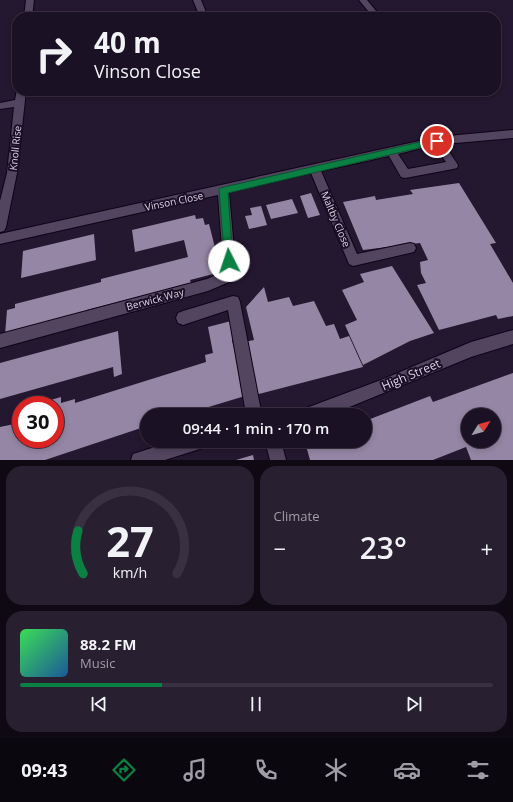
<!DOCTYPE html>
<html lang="en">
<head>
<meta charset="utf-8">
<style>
  :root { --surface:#1b1124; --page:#281f31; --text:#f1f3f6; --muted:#a09da6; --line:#393141; --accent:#0b8043 }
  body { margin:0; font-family:"Open Sans",sans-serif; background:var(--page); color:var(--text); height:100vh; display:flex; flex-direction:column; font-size:15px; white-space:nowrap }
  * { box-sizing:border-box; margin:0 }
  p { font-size:13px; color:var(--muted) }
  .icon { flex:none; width:22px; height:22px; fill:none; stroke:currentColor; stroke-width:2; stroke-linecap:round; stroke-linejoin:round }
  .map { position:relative; height:460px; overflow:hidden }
  .sheet { display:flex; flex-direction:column; gap:6px; padding:6px; background:#0f0914; flex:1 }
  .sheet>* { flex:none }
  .guide { position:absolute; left:12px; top:12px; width:489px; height:84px; border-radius:16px; box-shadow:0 2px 6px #0003,0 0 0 1px var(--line); background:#1b1124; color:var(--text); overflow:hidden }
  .needle { width:26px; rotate:53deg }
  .controls { position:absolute; left:461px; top:408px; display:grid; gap:8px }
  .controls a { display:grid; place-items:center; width:40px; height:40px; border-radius:50%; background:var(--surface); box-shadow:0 2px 6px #0003,0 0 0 1px var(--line); font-size:20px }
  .speed { position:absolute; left:12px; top:396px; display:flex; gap:8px; font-size:20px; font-weight:700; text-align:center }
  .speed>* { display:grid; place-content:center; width:52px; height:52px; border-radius:50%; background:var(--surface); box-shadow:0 2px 6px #0003,0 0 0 1px var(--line); line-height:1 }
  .speed .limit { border:6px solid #d22; background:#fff; color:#111 }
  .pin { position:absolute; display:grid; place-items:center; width:34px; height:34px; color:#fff; margin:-17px; border:2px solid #fff; border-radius:50%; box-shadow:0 1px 4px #0007 }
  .me { position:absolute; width:44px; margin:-22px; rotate:356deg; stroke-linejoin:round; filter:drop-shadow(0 0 3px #0008) }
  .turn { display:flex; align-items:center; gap:14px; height:84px; padding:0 16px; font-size:18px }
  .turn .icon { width:52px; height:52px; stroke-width:2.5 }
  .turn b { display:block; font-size:28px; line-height:34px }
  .big { font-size:30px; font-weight:600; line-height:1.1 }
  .sheet .widget { flex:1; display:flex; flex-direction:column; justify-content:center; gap:6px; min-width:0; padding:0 14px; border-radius:16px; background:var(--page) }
  .sheet .dial { align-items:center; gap:0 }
  .dial svg { height:104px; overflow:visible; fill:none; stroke:var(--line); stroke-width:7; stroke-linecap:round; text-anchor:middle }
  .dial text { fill:var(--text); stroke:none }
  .song { display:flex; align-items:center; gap:12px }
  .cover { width:48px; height:48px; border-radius:6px; background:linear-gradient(135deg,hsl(130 70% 55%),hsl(210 70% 35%)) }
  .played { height:4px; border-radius:2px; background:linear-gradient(90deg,var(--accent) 30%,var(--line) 30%) }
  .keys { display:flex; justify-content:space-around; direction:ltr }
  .heat { display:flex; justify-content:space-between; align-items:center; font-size:22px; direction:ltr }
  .sheet .tiles { flex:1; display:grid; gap:6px; grid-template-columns:1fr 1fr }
  .widget:last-child { grid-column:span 2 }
  .trip { position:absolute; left:140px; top:408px; width:232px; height:40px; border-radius:20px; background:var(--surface); box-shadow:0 2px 6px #0003,0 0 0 1px var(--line); font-weight:600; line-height:40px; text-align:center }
  .menu { display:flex; height:64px; justify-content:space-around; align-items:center; background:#0b070e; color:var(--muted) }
  .menu .icon { width:28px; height:28px }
  .menu .selected { color:var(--accent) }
  .menu b { font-size:18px; color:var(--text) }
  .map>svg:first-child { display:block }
  .building { fill:#9686a5; fill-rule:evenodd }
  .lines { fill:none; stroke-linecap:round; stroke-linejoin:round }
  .minor-casing { stroke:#0e0317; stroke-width:2 }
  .minor { fill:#534560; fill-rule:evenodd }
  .route { fill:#0b8043; stroke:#07532c }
  .labels { text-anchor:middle; stroke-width:4; stroke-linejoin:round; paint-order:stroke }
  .street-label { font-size:10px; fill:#dbd3e4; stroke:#1b0e26 }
  .near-street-label { font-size:12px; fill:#dbd3e4; stroke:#1b0e26 }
</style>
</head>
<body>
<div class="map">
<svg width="513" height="460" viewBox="0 0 513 460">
  <rect width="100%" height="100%" fill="#241730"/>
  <path class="building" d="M459,183L496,243L490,244L513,283V316L498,319L496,315L439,330L417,285L426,283L421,273L420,262L428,260L420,243L363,250L343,202L375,196L376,200L413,194L410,190Z
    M311,193L320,215L308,218L300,196Z
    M292,199L298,213L271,219L266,205Z
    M261,206L267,225L249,229L245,216L252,215L250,208Z
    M195,215L196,219L203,218L205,225L209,224L220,267L212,270L213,274L190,280L191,283L87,310L88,314L5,335L7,310L15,308V304L101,282V279L188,257L184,240L135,252L132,230Z
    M94,234L96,260L21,278L23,251Z
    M392,266L434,333L410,341L363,365L345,325L357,320L342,290L364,282L360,274Z
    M264,287L268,302L289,297L293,306L314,301L326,326L334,324L340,339L349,336L363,367L255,395L244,342L254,340L246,307Z
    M231,321L235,339L232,340L245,396L182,415H147V426L45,460H0V427L14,424L15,409L21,408V439H55V405H33L61,397V403L75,399V403L206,362L205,355L213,353L208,327Z
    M118,331L122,374L114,377L113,367L0,399V363Z
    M513,373V460H471L466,447L433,460H310L305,442L365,441V421L430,396L433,402ZM468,415H494V441H468Z
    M253,455L254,460H236Z"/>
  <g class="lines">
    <defs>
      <path id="minor" d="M26,0H34L32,17H24Z
        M193,0H201L208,17H200Z
        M359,0H367L381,17H373Z
        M17,90L26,91L17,173L6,227L4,231L0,232V201L7,173L14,107L0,109V103L15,100Z
        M513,130V138L444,144L458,165L457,168L453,169L405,178L401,177L389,156L321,171L357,254L410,243L414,244L416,248L414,252L353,266L349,264L311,173L229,192L235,261L229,282L208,291L0,348V334L207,279L219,274L223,261L218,195L0,244V234L437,137ZM434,145L446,162L408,169L398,154Z
        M233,296L238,297L240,302L260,406L265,415H248L245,408L228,310L183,325L178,323L176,318L178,313L183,311Z
        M513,330V344L471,357L330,415H301L303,409L309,407L381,380L471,342Z
        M174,441H208L206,447L165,460H131L133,454Z
        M265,441H281L286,460H270Z"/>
    </defs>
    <use href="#minor" class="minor-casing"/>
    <use href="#minor" class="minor"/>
  </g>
  <path class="route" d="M437,138L441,141L440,143L228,193L233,261L232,264L229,265L225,264L219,190L220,188Z"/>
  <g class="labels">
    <g class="street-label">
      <text transform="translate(15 148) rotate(-84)" y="4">Knoll Rise</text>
      <text transform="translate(174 201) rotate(-12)" y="4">Vinson Close</text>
      <text transform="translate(336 219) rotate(67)" y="4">Maltby Close</text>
      <text transform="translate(155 299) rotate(-15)" y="4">Berwick Way</text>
    </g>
    <g class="near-street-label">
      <text transform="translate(411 375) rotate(-23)" y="4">High Street</text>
    </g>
  </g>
</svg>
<div class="controls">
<a><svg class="needle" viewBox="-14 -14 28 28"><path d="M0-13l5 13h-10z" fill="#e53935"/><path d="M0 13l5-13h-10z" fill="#a09da6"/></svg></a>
</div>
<div class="speed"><div class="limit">30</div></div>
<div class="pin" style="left:437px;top:141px;background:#d93025"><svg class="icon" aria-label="arrive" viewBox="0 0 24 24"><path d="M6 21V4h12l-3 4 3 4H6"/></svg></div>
<svg class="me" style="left:229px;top:261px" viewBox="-20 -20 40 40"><circle r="19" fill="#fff"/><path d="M0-13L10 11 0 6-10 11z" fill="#0b8043"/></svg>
<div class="trip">09:44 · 1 min · 170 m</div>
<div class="guide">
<div class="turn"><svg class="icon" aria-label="right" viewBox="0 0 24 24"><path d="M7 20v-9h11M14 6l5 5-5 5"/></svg><div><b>40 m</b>Vinson Close</div></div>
</div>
</div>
<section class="sheet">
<div class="tiles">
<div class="widget dial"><svg viewBox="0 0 100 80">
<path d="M14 69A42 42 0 1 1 86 69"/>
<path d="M14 69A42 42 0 0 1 10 36" stroke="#0b8043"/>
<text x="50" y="56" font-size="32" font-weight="700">27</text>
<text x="50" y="72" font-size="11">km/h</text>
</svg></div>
<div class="widget"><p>Climate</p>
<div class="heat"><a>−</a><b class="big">23°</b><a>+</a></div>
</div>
<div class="widget">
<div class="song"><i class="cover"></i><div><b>88.2 FM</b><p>Music</p></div></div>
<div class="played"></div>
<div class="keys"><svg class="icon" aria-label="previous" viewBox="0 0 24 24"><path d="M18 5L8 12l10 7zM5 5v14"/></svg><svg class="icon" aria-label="pause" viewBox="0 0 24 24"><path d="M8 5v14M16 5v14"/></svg><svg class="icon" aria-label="next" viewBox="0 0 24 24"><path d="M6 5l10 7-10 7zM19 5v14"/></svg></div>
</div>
</div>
</section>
<nav class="menu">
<b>09:43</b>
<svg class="icon selected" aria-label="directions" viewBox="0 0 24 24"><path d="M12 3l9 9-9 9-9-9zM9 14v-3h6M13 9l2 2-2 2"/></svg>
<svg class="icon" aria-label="music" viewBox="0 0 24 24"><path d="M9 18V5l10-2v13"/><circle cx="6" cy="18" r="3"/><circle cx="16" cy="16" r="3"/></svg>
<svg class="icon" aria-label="phone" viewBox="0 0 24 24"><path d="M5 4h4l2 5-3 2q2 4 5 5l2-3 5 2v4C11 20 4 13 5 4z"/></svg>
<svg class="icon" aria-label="climate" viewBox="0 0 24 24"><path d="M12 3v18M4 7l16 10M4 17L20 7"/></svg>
<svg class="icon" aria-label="car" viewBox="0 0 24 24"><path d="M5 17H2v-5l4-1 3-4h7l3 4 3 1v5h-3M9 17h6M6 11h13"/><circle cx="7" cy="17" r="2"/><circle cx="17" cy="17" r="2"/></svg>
<svg class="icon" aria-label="filters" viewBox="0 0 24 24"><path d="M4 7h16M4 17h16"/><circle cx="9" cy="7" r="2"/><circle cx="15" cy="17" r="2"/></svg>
</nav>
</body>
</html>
